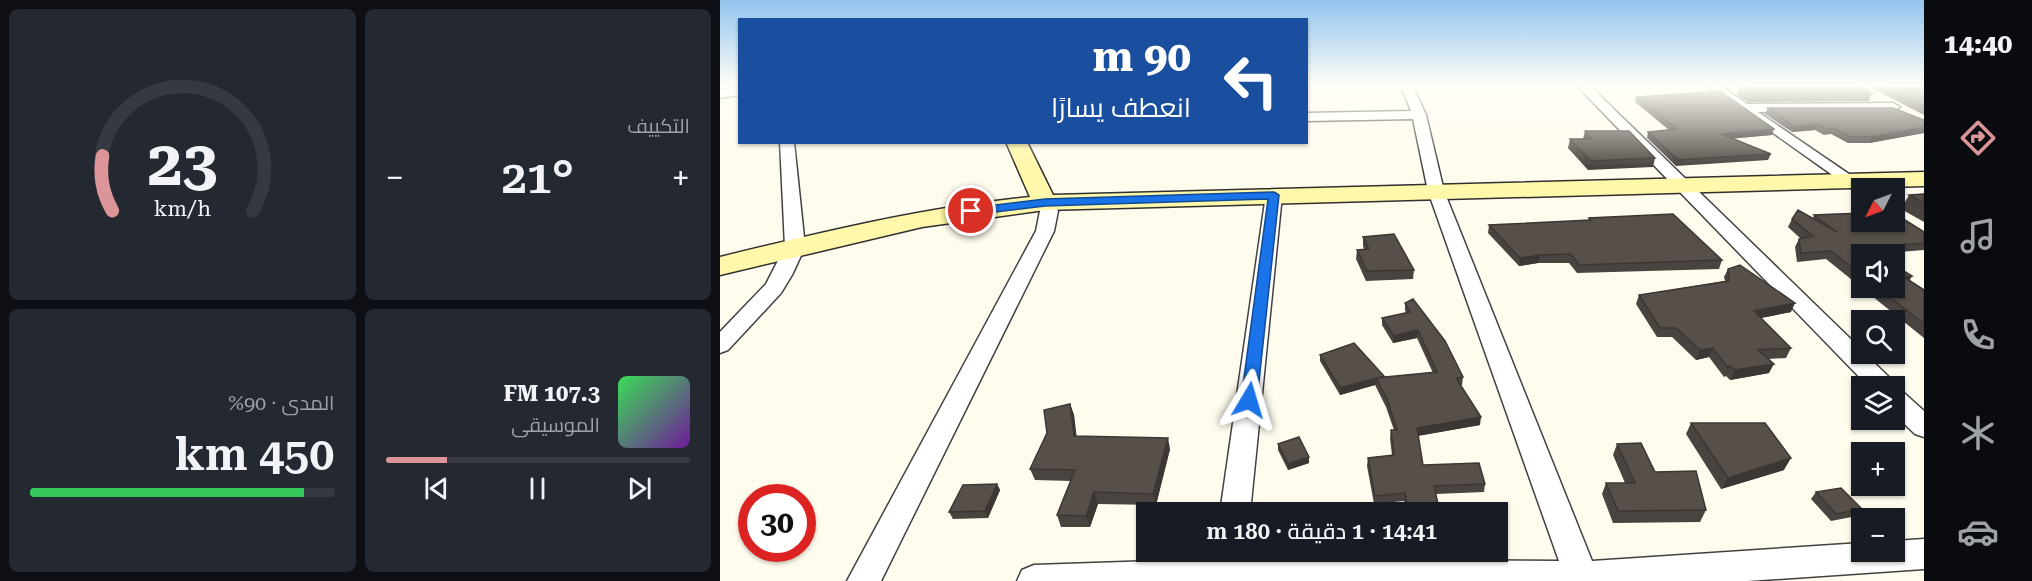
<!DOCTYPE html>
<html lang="ar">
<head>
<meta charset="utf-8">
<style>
  :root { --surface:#171b24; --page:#242831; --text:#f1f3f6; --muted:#9ea1a6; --line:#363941; --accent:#db9599 }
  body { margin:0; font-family:"Roboto Serif",Cairo,serif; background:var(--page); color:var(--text); direction:rtl; height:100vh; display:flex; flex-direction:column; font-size:22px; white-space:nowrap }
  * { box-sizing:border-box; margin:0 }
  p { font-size:20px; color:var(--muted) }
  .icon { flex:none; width:33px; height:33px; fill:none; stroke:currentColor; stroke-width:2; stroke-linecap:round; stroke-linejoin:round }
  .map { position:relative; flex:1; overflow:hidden; direction:ltr }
  .details { display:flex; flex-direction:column; gap:9px; padding:9px; background:#0d0f14; width:720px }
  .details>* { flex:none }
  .banner { position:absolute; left:18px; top:18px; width:570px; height:126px; border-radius:0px; box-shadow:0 2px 4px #0004; direction:rtl; background:#1a4fa0; color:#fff; overflow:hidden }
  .needle { width:39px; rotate:228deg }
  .buttons { position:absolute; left:1131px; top:178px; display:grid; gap:12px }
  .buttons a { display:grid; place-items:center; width:54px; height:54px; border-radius:0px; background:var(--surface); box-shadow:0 2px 4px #0004; font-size:30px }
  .speed { position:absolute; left:18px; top:484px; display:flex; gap:12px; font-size:30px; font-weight:700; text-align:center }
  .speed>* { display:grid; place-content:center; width:78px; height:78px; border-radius:50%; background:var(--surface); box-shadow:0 2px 4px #0004; line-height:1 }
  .speed .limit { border:9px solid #d22; background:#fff; color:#111 }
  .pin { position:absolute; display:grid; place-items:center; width:51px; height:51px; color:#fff; margin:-26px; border:3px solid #fff; border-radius:50%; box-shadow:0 2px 6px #0007 }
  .me { position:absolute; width:66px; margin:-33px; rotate:7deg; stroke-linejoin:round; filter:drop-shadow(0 0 4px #0008) }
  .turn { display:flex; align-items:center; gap:21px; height:126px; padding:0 18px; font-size:27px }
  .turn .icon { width:78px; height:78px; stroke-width:2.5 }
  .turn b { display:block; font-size:42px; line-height:51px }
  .big { font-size:45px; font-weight:600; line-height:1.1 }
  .details .widget { flex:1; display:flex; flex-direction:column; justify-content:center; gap:9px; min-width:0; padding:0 21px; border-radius:9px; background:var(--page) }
  .details .dial { align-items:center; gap:0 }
  .dial svg { height:156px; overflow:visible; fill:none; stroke:var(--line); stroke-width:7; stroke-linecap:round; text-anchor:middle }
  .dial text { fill:var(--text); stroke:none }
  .song { display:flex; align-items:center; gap:18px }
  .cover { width:72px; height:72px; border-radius:9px; background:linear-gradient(135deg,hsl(130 70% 55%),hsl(280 70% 35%)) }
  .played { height:6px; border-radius:3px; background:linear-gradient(90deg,var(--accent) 20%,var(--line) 20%) }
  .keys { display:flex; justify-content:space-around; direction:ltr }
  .heat { display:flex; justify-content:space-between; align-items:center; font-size:33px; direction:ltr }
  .charge { height:9px; border-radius:4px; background:linear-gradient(90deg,#34c759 90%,var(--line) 0) }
  .details .tiles { flex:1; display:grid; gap:9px; grid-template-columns:repeat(2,1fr) }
  .trip { position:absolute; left:416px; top:502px; width:372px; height:60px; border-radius:0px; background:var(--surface); box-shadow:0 2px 4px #0004; font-weight:600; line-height:60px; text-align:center; direction:rtl }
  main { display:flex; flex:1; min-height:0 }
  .menu { display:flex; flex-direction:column; width:108px; justify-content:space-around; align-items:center; background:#090b0e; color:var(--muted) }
  .menu .icon { width:42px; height:42px }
  .menu .selected { color:var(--accent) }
  .menu b { font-size:27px; color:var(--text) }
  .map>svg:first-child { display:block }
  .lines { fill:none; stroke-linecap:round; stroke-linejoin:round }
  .street-casing { stroke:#414141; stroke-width:3 }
  .secondary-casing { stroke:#303030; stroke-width:3 }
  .street { fill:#fff; fill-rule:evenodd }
  .secondary { fill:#fff7a9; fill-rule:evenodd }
  .wall { fill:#4a4440 }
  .shaded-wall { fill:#3c3734 }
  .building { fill:#564f4a; stroke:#3c3734; stroke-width:1.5 }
  .route { fill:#1a73e8; stroke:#114b97; stroke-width:1.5 }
</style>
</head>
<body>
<main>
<nav class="menu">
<b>14:40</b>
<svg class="icon selected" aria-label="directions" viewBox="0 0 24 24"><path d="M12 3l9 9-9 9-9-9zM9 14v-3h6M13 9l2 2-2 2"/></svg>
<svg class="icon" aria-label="music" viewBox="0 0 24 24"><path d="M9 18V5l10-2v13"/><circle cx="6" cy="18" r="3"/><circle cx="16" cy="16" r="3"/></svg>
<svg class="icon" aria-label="phone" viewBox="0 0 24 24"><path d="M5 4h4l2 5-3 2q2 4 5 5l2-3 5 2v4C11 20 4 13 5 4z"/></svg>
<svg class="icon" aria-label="climate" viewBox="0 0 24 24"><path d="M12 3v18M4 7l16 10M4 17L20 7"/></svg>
<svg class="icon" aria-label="car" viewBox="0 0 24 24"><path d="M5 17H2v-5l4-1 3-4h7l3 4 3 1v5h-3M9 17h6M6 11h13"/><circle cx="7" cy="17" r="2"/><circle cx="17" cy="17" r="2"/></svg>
</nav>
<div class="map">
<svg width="1204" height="581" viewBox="0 0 1204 581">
  <rect width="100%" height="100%" fill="#fffcee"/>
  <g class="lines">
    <defs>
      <path id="street" d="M681,86H693L706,115L724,191L872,561L1142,543V552H1174V541L1204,539V569L1027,581H297L302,570L314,565L494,559L495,552H527L526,559L839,561L708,191L693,119L586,121V113L691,111Z
        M857,86H870L1142,350V354H1145L1173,381L1175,389L1183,392L1204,411V437L1195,434L1174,414V387H1149Z
        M987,86H1001L1027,104L1173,103L1180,107L1173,111L1038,112L1148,187L1142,189V196Z
        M20,87V95L0,98V90Z
        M60,142H74L85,247L72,275L61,293L8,350L0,353V332L46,284L65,247Z
        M554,190L562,195L530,513H500L546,195Z
        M325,198L331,199L338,211L334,231L161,581H127L316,231L320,211L316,203Z"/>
      <path id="secondary" d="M286,142H307L333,195L1204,172V186L325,210L202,227L0,275V257C102,232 205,207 310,197Z"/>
    </defs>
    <use href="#street" class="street-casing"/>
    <use href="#secondary" class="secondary-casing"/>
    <use href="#street" class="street"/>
    <use href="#secondary" class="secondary"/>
  </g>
  <path class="wall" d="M1148,86H1204V115Z
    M1020,87L1152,93L1149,101L1028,102L1017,95Z
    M916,97L1052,135L1013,138L1051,154L1048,160L956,166L927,138L928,132L949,130L915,102Z
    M1048,108L1204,120V133L1149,143H1128L1111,134L1104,135L1095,130L1072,132L1045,114Z
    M865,131L935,158L933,167L868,170L848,148L850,139H863Z
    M1204,194V222L1181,209L1189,195Z
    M1094,215H1177L1204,232V250L1142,255V288L1106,259L1077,262L1075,247L1079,239H1081L1068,227L1072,219L1093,218Z
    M869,218L1002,260L999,269L857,273L849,263H818L799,266L768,233L769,225L868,220Z
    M643,237L694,270L693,279L646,281L636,259L637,250L644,249L643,246Z
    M1008,269L1071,312L1041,318L1071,348L1066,358L1048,359L1049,373L1010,380L1006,376L1004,377L989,357L976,360L952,337H937L916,304L919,295L1005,281L1004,277Z
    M1192,276L1189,281L1204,290V338L1142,288H1174Z
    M685,303L743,377L742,385H740L760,425L698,436L703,465L765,484L764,492L716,494L720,513H687L684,501L654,504L647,466L648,458L672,455L670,438L671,430H674L666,407L655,385L620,395L600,361V355L664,377L713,373L697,338L673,343L662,325V318L686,313L685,310Z
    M350,404L354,415L356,436L450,449L436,505L378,504L370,527H341L337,515L351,481L315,480L310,469Z
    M971,423L1064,470L1001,489L966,434Z
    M558,444L589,463L568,470L558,450Z
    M897,444L986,510L980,522L893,523L882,494L886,483H905L893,455Z
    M277,484L280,490L268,518L233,519L229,512Z
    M1096,492L1142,509L1137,516L1111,521L1091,499Z"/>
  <path class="shaded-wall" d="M1098,124L1095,130L1072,132L1075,127Z
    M1204,127V133L1149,143L1152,137Z
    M1054,129L1052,135L999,140L1001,134Z
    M820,255L818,263L799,266L800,258Z
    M1192,276L1187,284L1184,277Z
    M1075,303L1071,312L1030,320L1034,311Z
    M698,330L697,338L673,343L674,336Z
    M993,348L989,357L976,360L980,350Z
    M1054,364L1049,373L1010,380L1015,370Z
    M656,378L655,385L620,395V388Z
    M350,404L354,415L358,447L354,436Z
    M761,417L760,425L696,436L697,428Z
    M448,438L450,449L436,505L433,494Z
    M589,457V463L568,470V464Z
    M1071,458L1064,470L1001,489L1008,478Z
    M277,484L280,490L268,518L265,511Z
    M374,492L378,504L370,527L366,516Z"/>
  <path class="building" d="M1034,86H1140L1152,93L1031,94L1020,87Z
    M1161,86H1204V108Z
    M1000,91L1054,129L1001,134L1051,154L958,160L928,132L957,129L916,97Z
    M1048,108H1173L1204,120V127L1152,137H1131L1114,128L1107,129L1098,124L1075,127Z
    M865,131H909L935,158L871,161L850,139H871Z
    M1204,194V203L1189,195Z
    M1174,202H1176L1177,215L1204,232V243L1144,248L1157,255H1142V275L1111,251L1081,253L1079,239L1093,236L1072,219L1078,210L1117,232L1094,215L1142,213V222H1174Z
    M953,214L1002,260L859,265L851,254L820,255L800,258L769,225L871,220L869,218Z
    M674,234L694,270L647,271L637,250L649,249L643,237Z
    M1020,265L1075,303L1034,311L1071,348L1038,350L1054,364L1015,370L1010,366L1008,368L993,348L980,350L956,328H940L919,295L1009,281L1008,269Z
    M1174,265L1192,276L1184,277L1204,290V324L1158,288H1174Z
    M693,299L725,341L743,377L736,378L761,417L697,428L703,465L759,463L765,484L714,486L720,513H689L685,493L655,496L648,458L674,455L671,430H677L667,399L656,378L717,372L698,330L674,336L662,318L690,312L685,303Z
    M634,343L664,376L620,388L600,355Z
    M350,404L354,436L448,438L433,494L374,492L366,516L337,515L355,470L310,469L327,433L324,410Z
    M971,423H1045L1071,458L1008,478Z
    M579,437L589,457L568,464L558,444Z
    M921,443L935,472L976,471L986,510L898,511L886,483H915L897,444Z
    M277,484L265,511L229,512L243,485Z
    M1121,488L1142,509L1116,514L1096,492Z"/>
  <linearGradient id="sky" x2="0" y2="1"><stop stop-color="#92c4ee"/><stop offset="0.51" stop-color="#fffef7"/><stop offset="1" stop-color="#fffef7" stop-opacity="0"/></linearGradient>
  <rect width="1204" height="167" fill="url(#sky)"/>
  <path class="route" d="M554,192L559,195L537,400L529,406L521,400L548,199L325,206L251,215L246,211L251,208L325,199Z"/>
</svg>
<div class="buttons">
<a><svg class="needle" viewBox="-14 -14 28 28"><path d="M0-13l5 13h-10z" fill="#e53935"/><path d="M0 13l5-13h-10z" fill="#9ea1a6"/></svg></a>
<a><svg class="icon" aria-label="sound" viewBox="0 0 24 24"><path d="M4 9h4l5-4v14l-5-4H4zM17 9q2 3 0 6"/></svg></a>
<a><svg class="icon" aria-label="search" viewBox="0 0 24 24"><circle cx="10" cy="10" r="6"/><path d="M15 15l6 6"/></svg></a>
<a><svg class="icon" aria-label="layers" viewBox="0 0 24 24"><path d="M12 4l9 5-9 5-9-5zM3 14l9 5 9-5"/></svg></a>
<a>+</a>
<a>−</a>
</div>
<div class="speed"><div class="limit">30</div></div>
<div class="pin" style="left:251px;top:211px;background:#d93025"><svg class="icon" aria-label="arrive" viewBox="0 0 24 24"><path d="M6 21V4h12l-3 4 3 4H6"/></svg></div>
<svg class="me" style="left:529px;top:400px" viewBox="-20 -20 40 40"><path d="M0-17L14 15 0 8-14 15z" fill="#1a73e8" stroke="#fff" stroke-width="4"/></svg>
<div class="trip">14:41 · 1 دقيقة · 180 m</div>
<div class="banner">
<div class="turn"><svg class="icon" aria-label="left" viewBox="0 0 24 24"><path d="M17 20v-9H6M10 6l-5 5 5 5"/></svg><div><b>90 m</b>انعطف يسارًا</div></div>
</div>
</div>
<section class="details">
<div class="tiles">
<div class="widget"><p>التكييف</p>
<div class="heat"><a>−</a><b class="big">21°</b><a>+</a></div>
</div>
<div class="widget dial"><svg viewBox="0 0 100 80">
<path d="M14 69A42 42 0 1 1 86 69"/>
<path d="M14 69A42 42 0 0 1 9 41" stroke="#db9599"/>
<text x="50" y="56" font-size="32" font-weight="700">23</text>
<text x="50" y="72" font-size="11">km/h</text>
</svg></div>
<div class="widget">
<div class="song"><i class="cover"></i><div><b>107.3 FM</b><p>الموسيقى</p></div></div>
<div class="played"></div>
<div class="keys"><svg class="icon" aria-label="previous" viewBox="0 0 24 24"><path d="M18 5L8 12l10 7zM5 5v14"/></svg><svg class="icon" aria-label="pause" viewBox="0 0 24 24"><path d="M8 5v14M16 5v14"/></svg><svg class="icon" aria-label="next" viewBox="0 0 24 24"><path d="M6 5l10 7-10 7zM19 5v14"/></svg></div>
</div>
<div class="widget"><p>المدى · 90%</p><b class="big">450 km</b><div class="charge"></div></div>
</div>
</section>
</main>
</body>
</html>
